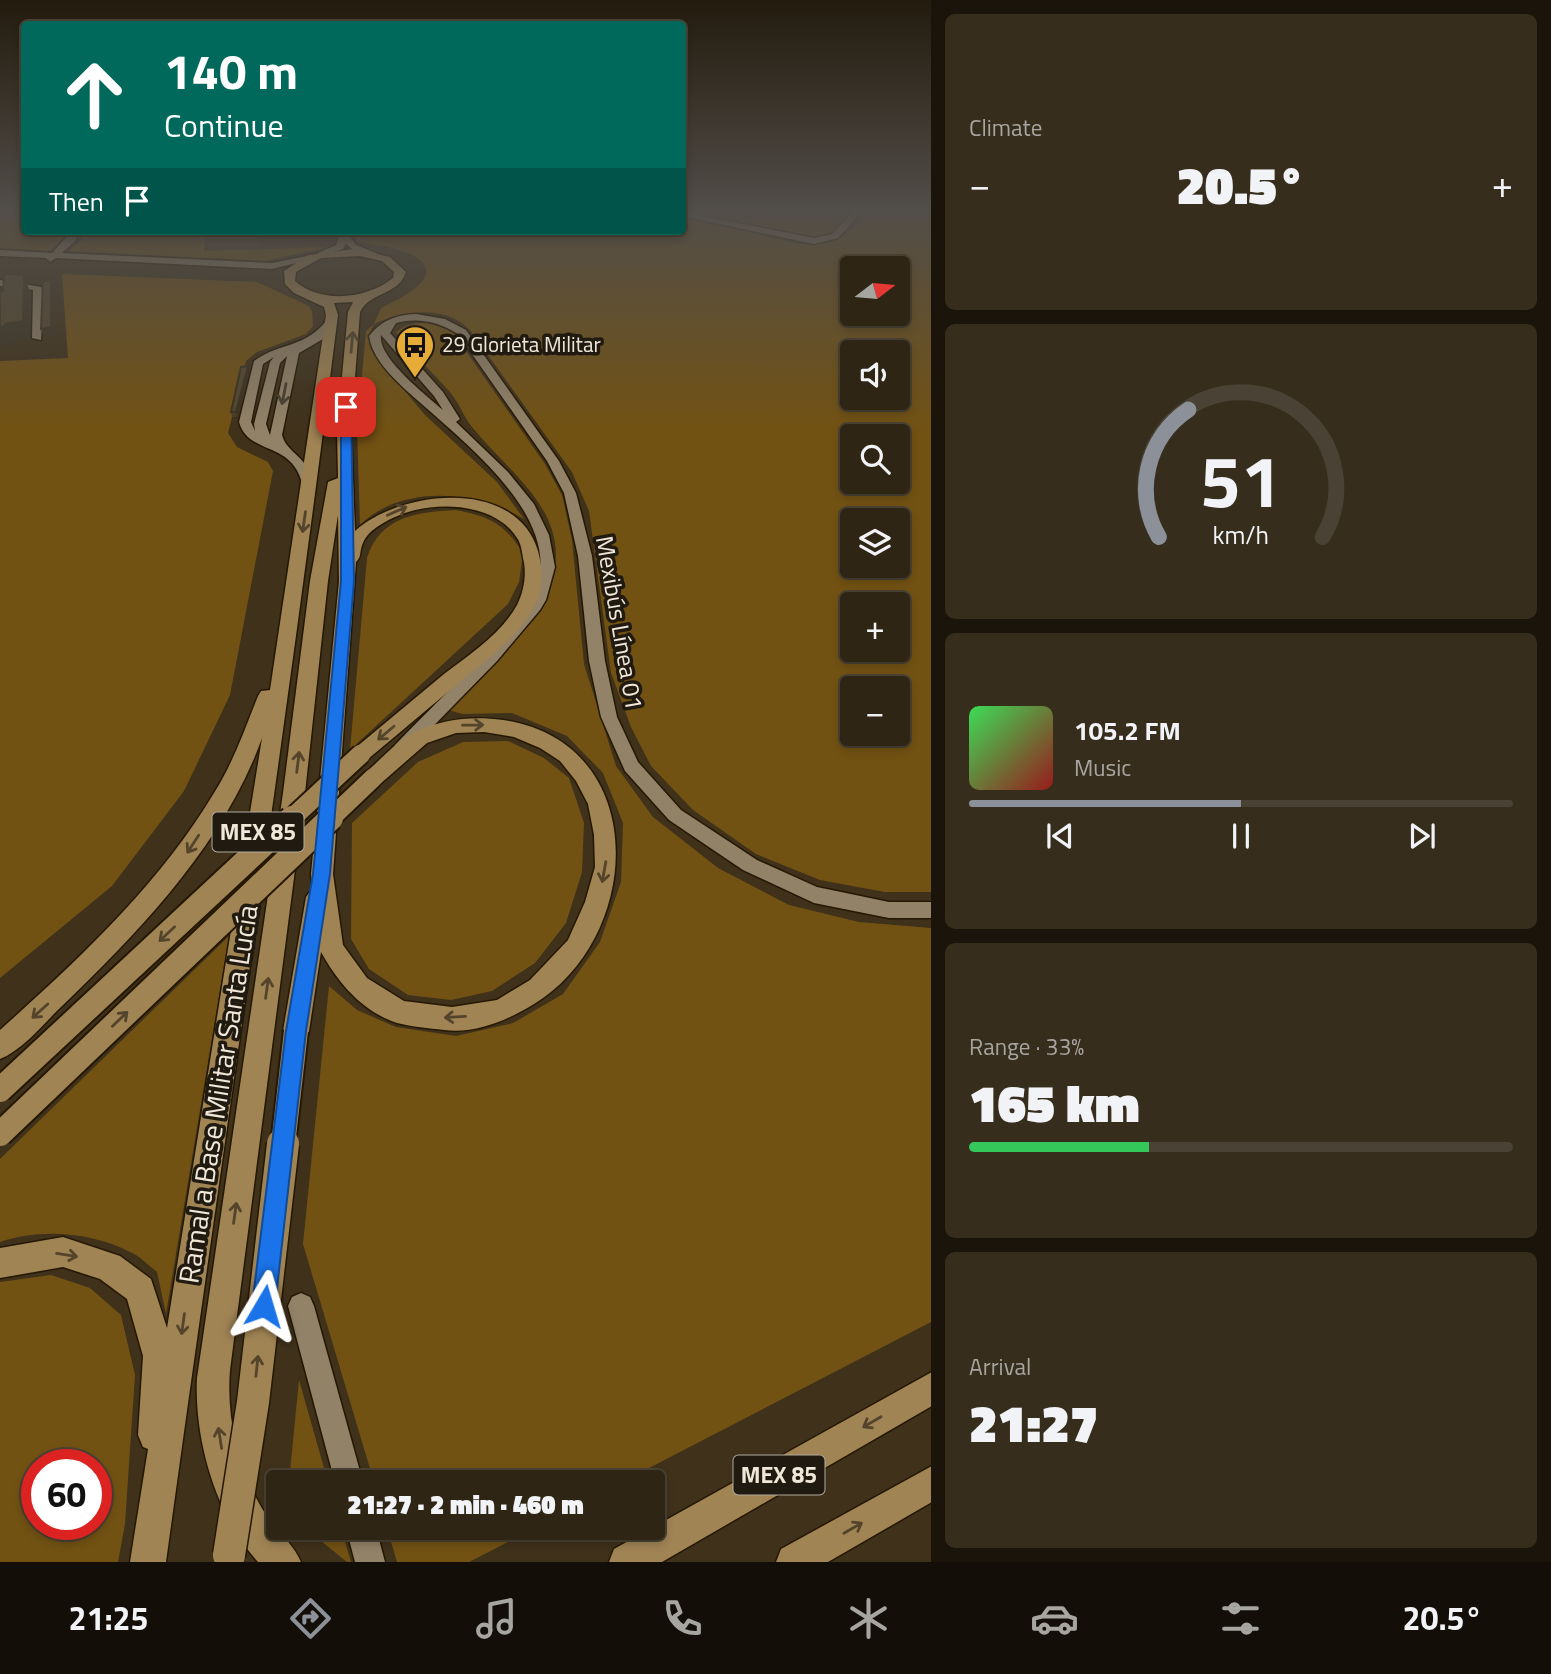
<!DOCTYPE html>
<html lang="en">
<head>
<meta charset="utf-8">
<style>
  :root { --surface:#2f2514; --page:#372d1d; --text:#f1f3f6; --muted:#a7a5a0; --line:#4a4234; --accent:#8c9099 }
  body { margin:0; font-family:"Titillium Web",sans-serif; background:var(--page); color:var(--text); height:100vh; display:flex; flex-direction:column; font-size:26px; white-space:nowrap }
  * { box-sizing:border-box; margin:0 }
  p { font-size:23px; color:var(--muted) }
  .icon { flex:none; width:38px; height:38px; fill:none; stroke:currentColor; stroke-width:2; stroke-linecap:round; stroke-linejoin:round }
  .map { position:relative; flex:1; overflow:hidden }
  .panel { display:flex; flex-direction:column; gap:14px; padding:14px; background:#1a140b; width:620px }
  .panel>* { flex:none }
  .hud { position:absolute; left:21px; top:21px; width:665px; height:214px; border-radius:7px; box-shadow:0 4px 10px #0003,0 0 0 2px var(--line); background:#00695c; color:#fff; overflow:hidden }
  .needle { width:46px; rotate:74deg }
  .buttons { position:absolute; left:840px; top:256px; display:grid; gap:14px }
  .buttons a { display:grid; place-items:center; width:70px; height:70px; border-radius:7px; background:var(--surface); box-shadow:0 4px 10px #0003,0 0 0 2px var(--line); font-size:35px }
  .speed { position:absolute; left:21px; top:1449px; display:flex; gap:14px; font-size:35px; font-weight:700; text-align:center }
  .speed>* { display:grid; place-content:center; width:91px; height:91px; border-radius:50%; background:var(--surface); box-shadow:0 4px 10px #0003,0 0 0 2px var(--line); line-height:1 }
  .speed .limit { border:10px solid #d22; background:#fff; color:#111 }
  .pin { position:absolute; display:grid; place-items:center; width:60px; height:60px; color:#fff; margin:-30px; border-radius:14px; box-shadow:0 4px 10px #0006 }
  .me { position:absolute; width:77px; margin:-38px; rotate:7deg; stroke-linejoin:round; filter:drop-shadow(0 0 5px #0008) }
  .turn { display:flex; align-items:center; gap:24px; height:147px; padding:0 28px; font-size:32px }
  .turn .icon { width:91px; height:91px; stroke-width:2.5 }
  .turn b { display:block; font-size:49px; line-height:60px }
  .then { display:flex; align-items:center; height:66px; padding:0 28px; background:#0003; gap:14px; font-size:26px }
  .big { font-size:52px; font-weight:800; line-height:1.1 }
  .panel .widget { flex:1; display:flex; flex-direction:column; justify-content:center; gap:10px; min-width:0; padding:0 24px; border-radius:10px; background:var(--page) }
  .panel .dial { align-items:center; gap:0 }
  .dial svg { height:182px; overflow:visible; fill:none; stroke:var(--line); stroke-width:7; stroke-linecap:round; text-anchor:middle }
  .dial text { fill:var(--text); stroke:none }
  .song { display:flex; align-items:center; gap:21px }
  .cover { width:84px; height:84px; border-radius:10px; background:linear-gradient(135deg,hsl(130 70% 55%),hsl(0 70% 35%)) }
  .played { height:7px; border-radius:4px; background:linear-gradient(90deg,var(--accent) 50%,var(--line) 50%) }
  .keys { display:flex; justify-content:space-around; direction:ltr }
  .heat { display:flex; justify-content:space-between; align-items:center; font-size:38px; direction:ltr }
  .charge { height:10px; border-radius:5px; background:linear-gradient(90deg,#34c759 33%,var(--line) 0) }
  .trip { position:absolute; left:266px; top:1470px; width:399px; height:70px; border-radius:7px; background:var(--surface); box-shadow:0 4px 10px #0003,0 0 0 2px var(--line); font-weight:800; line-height:70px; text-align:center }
  .tab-bar { display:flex; height:112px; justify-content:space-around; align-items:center; background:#130f08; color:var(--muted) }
  .tab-bar .icon { width:49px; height:49px }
  .tab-bar .current { color:var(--accent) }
  .tab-bar b { font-size:32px; color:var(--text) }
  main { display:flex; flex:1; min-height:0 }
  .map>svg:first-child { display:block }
  .green { fill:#725213; fill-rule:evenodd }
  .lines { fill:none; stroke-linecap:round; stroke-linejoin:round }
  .minor-casing { stroke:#251803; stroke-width:3 }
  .major-casing { stroke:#251803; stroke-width:3 }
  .minor { fill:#928268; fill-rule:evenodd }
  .major { fill:#a08454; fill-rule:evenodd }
  .major-bridge-far2-casing { stroke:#251803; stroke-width:23; stroke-linecap:butt }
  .major-bridge-far1-casing { stroke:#251803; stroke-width:28; stroke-linecap:butt }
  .major-bridge-casing { stroke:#251803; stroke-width:35; stroke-linecap:butt }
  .major-bridge-far2 { stroke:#a08454; stroke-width:19 }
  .major-bridge-far1 { stroke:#a08454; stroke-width:24 }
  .major-bridge { stroke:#a08454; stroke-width:32 }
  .wall { fill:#483c28 }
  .shaded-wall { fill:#3b3120 }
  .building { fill:#54462e; stroke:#3b3120; stroke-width:2 }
  .oneway { stroke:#53442b }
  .oneway2 { stroke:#483e2f }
  .route { fill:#1a73e8; stroke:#114b97; stroke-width:2 }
  .labels { text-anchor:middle; stroke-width:7; stroke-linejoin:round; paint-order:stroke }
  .far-poi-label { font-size:21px; fill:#f0e7d9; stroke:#201a10; text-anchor:start }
  .shield { fill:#201a10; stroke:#b2aa9d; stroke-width:2 }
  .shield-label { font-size:23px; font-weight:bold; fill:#f0e7d9 }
  .street-label { font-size:24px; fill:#f0e7d9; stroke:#201a10 }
  .near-street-label { font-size:28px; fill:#f0e7d9; stroke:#201a10 }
</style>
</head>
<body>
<main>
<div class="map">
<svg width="932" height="1562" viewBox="0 0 932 1562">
  <rect width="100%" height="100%" fill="#3f311a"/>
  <path class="green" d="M0,212H24V231H69L51,251L0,248Z
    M692,212H851L832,233L813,238Z
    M868,212H931V892H885L820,880L756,854L693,810L651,766L631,727L611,673L589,511L572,472L470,330C444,304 404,311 374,324L370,332L371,349L377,358L425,415L497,482L524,519C476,491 403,483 360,525L357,429L366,331L374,324L381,308C408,295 457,270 400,250C386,245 371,246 356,241V231H682L683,217L799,244C838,245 843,239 868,212ZM852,268H898V313H852ZM852,352H898V397H852ZM852,436H898V481H852ZM852,520H898V565H852ZM852,604H898V649H852ZM852,688H898V733H852Z
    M86,231H200V233L206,234L204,251L329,247L264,261L68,251L82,240Z
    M62,274L257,282L309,306L312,311L313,326L306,334L257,352L246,361L228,433L237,447L268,462L273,471L230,695L184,791L112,886L0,978V361L68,358Z
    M418,323H436L452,331L545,464L562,495L572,540L584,664L616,766L653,817L718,868L789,905L859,922L931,928V1322L622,1482H374L303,1244L329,986L357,1010L396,1027L456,1036L513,1023L563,994L600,942L621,882L623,823L603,773L567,736L512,713L463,714L448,710C473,668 524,645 545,599C582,519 516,481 472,427C463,416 459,402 449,391C432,371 411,354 396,332L405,326Z
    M456,510C490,517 504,523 523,553L519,582L508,604L350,750L367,558C380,516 418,512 456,510Z
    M508,741L544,758L569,778L584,823L582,872L566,923L535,963L492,991L451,1000L408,995L369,969L351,939L352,823L418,762L463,742Z
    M229,936L166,1314L157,1272C148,1265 140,1256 130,1252C92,1232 40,1228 0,1242V1159Z
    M51,1275L90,1288L121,1315L135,1375L125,1524L118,1562H0V1282ZM37,1465H96V1524H37Z
    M299,1380L328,1482H289Z
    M305,1528H341L351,1562H347Z
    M387,1528H535L469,1562H397Z"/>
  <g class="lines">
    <defs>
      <path id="minor" d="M682,212L814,238L832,234L853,212H862L838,238L814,244L682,216Z
        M72,231H80L75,241L62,253L272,263L307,256L312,259L272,269L56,258L50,262L46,258L0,256V250L52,253Z
        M341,231H349L348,234L356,245L383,256C373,261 352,252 346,243L343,249L318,257V253L336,245Z
        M0,280L41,287L44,292L41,340L32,338L33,290L0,286Z
        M416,314L445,319L466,330L559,461L576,493L592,556L605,661L617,717L638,762L681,810L757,860L817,887L889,902H932V918H889L814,903L743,870L669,820L625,771L601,717L589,661L578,556L564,493L547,461L458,334C439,322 419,317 396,323L390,333L443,392L460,419L456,422L508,472L534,504L549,535L555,567L546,600L540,610L497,661L407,753H395L393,749L395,745C432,706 472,670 507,630C514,621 525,611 531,601C572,527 472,449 424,406C404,388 373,364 369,336C382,320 396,315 416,314ZM381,335L434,396L443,410C426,395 377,357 381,335Z
        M327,320L336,322L323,339L299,353L282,435C287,454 309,456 315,487L309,491L303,487C293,439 249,457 239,422L254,361C282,341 304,349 327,320ZM287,356L270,435L271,438L266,424L280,363ZM274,357L270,362L254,424L255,431L251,422L263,364Z
        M301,1293L310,1297L314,1306L363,1482H335L288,1306L292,1297Z
        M346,1528H376L385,1562H355Z"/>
      <path id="major" d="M354,249L390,257L406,272C399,295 370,292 360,312L351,430L355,531C400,490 516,477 538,551C542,566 544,582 538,598C523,636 484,661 454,687C425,711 397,735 368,759L361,762L354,759L351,754L354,749C384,724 414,699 444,674C470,654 501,634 517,605C524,591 527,573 523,558C522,552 521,543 517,538C496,504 440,501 405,513C391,518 368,529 363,543C359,551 362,557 356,562L333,874L343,945L367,978L404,1001L452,1007L497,1000L530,980L568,940L585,902L595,867L594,835L588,804L576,781L560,761L540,748L514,737L484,732L456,733L427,743L380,784L373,786L366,784L363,778L366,772C381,760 397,740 415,732C443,719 472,716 503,720C652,742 644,937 534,1004C508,1020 476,1034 444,1030C429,1028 412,1027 397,1023C363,1012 338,983 321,952L309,1031L305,1040L296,1043L287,1040L283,1031L306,897L312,889L311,874L339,581L338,515L328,581L305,793L230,1370C226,1420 239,1473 266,1515C277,1532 293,1543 301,1562H258C216,1516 194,1440 197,1378L283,793L310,581L328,482L338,478L337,430L348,312L353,302L334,303L338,315C286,731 223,1146 166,1562H130L148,1449L143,1447L138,1435L143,1356L127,1299L100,1279L63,1267L0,1278V1248L63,1237L120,1256L151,1279L167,1328L262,738C224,844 140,931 61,1007C43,1024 23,1050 0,1059V1030C79,959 159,885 214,793C233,763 245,729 258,696L261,691L270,690L326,315L324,307L294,293L285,284L284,271L308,255ZM360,256L382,261L394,272L393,278C367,299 321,304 295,281L296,272L321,258Z
        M932,1372V1406L662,1562H609L614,1549Z
        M932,1466V1502L828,1562H776L781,1549Z"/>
    </defs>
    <use href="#minor" class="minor-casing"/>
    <use href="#major" class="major-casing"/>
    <use href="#minor" class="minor"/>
    <use href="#major" class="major"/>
    <defs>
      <path id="major-bridge-far2" d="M290,820L361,754
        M329,820L373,778"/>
      <path id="major-bridge-far1" d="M0,1090L292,818
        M0,1134L331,818
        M283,1145L296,1031"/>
      <path id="major-bridge" d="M229,1555L253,1402L283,1144"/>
    </defs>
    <use href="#major-bridge-far2" class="major-bridge-far2-casing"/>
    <use href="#major-bridge-far1" class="major-bridge-far1-casing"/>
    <use href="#major-bridge" class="major-bridge-casing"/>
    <use href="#major-bridge-far2" class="major-bridge-far2"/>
    <use href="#major-bridge-far1" class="major-bridge-far1"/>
    <use href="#major-bridge" class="major-bridge"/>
  </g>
  <path class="wall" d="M264,231L259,236L258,246L208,249L205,234Z
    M249,372L237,417H232L231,412Z"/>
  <path class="shaded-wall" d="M256,231H264L259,236L258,246Z
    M24,275L30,292V339L12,342L11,345L0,346V327L5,324Z
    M51,280L53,289L54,336L44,337L41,329L50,310Z
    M248,366L249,372L237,417L236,412Z"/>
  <path class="building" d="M206,231H256L205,234Z
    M4,274L24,275L23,321L5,324L4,327H0V291H3Z
    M51,280V327L41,329L43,281Z
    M248,366L236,412H231L241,367Z"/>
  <defs><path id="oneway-shaft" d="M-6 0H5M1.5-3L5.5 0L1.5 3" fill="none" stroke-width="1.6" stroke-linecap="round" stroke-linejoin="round" transform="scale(1.75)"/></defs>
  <g class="oneway">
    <use href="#oneway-shaft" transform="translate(352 342) rotate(-85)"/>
    <use href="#oneway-shaft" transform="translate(397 511) rotate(-24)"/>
    <use href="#oneway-shaft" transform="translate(304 522) rotate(98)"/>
    <use href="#oneway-shaft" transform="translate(473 725) rotate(-1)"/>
    <use href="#oneway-shaft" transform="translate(386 733) rotate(140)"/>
    <use href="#oneway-shaft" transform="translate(298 762) rotate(-83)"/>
    <use href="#oneway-shaft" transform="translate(193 844) rotate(123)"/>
    <use href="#oneway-shaft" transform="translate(604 872) rotate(100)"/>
    <use href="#oneway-shaft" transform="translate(167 934) rotate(137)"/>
    <use href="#oneway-shaft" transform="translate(267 988) rotate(-82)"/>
    <use href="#oneway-shaft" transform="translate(40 1011) rotate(138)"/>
    <use href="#oneway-shaft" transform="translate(455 1017) rotate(177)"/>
    <use href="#oneway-shaft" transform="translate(120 1019) rotate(-44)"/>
    <use href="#oneway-shaft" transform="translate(235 1213) rotate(-82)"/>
    <use href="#oneway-shaft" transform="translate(67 1255) rotate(9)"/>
    <use href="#oneway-shaft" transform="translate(183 1324) rotate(98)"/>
    <use href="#oneway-shaft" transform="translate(257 1366) rotate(-84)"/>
    <use href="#oneway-shaft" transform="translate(872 1422) rotate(150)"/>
    <use href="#oneway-shaft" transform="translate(220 1438) rotate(-99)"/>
    <use href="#oneway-shaft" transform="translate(853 1528) rotate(-30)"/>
  </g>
  <use class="oneway2" href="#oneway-shaft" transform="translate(284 394) rotate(101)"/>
  <linearGradient id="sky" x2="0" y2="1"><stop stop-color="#231b0e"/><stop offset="0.49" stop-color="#524e49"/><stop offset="1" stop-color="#524e49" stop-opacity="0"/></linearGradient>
  <rect width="932" height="431" fill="url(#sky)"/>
  <path class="route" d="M346,404L351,407L354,581L330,874L306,1031L275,1306L272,1314L264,1317L255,1314L252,1306L286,1031L313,874L341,581V407Z"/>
  <defs>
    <symbol id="bus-pin" viewBox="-11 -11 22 30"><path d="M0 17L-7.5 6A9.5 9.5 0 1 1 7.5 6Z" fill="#e7ac37" stroke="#201a10"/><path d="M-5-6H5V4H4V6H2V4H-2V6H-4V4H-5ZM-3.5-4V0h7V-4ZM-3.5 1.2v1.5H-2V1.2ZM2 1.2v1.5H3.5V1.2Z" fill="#111"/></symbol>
  </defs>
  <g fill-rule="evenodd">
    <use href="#bus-pin" x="393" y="323" width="44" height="60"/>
  </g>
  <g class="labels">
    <g class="far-poi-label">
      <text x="442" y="352">29 Glorieta Militar</text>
    </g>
    <g class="shield">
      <rect x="212.5" y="812.5" width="91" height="39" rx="5"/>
      <rect x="733.5" y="1455.5" width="91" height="39" rx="5"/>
    </g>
    <g class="shield-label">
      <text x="258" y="840">MEX 85</text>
      <text x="779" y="1483">MEX 85</text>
    </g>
    <g class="street-label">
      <text transform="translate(619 623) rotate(80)" y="8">Mexibús Línea 01</text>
    </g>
    <g class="near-street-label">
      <text transform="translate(218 1094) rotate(-81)" y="10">Ramal a Base Militar Santa Lucía</text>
    </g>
  </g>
</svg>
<div class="buttons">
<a><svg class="needle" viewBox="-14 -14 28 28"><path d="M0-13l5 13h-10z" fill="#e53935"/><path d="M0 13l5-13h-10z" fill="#a7a5a0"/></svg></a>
<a><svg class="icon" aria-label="sound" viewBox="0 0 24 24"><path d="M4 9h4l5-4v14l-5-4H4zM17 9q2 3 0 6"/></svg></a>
<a><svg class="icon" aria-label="search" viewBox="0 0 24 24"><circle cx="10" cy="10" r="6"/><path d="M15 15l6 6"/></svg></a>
<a><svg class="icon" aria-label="layers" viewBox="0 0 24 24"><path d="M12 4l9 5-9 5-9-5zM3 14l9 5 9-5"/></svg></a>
<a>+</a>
<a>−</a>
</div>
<div class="speed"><div class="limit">60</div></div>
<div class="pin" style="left:346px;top:407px;background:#d93025"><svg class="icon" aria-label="arrive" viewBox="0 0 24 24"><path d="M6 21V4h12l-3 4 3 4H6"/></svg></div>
<svg class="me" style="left:264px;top:1306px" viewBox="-20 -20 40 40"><path d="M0-17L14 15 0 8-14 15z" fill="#1a73e8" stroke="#fff" stroke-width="4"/></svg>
<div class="trip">21:27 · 2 min · 460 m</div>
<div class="hud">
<div class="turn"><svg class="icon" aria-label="ahead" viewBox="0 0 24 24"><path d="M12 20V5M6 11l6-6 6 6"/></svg><div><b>140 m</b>Continue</div></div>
<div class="then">Then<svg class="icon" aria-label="arrive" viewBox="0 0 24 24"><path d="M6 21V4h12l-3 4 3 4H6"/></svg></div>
</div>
</div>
<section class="panel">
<div class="widget"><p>Climate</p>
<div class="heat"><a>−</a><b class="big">20.5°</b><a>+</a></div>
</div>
<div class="widget dial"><svg viewBox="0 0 100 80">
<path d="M14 69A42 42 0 1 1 86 69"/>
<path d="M14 69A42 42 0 0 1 27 13" stroke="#8c9099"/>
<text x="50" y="56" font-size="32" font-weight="700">51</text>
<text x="50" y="72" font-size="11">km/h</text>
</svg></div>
<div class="widget">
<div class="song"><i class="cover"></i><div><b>105.2 FM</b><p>Music</p></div></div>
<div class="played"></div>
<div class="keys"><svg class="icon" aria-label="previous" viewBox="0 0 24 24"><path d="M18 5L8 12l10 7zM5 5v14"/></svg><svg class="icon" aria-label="pause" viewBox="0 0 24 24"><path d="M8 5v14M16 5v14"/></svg><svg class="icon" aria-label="next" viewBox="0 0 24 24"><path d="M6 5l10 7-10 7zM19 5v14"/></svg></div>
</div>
<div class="widget"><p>Range · 33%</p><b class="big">165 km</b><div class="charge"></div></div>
<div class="widget"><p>Arrival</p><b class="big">21:27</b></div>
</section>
</main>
<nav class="tab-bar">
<b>21:25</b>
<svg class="icon current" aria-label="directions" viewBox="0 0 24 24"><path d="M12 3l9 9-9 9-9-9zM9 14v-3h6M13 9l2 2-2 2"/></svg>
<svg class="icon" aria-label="music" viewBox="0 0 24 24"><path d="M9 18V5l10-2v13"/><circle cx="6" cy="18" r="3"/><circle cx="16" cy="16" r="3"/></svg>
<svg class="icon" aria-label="phone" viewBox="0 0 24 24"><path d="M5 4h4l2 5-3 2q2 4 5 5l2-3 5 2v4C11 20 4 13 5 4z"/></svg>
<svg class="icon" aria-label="climate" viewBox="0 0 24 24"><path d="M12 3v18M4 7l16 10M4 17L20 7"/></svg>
<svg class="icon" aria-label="car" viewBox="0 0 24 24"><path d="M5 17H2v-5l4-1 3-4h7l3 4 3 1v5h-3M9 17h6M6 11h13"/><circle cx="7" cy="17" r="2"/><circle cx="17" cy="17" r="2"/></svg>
<svg class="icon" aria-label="filters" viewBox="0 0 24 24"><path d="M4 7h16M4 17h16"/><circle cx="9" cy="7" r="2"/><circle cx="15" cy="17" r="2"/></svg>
<b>20.5°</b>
</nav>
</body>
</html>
